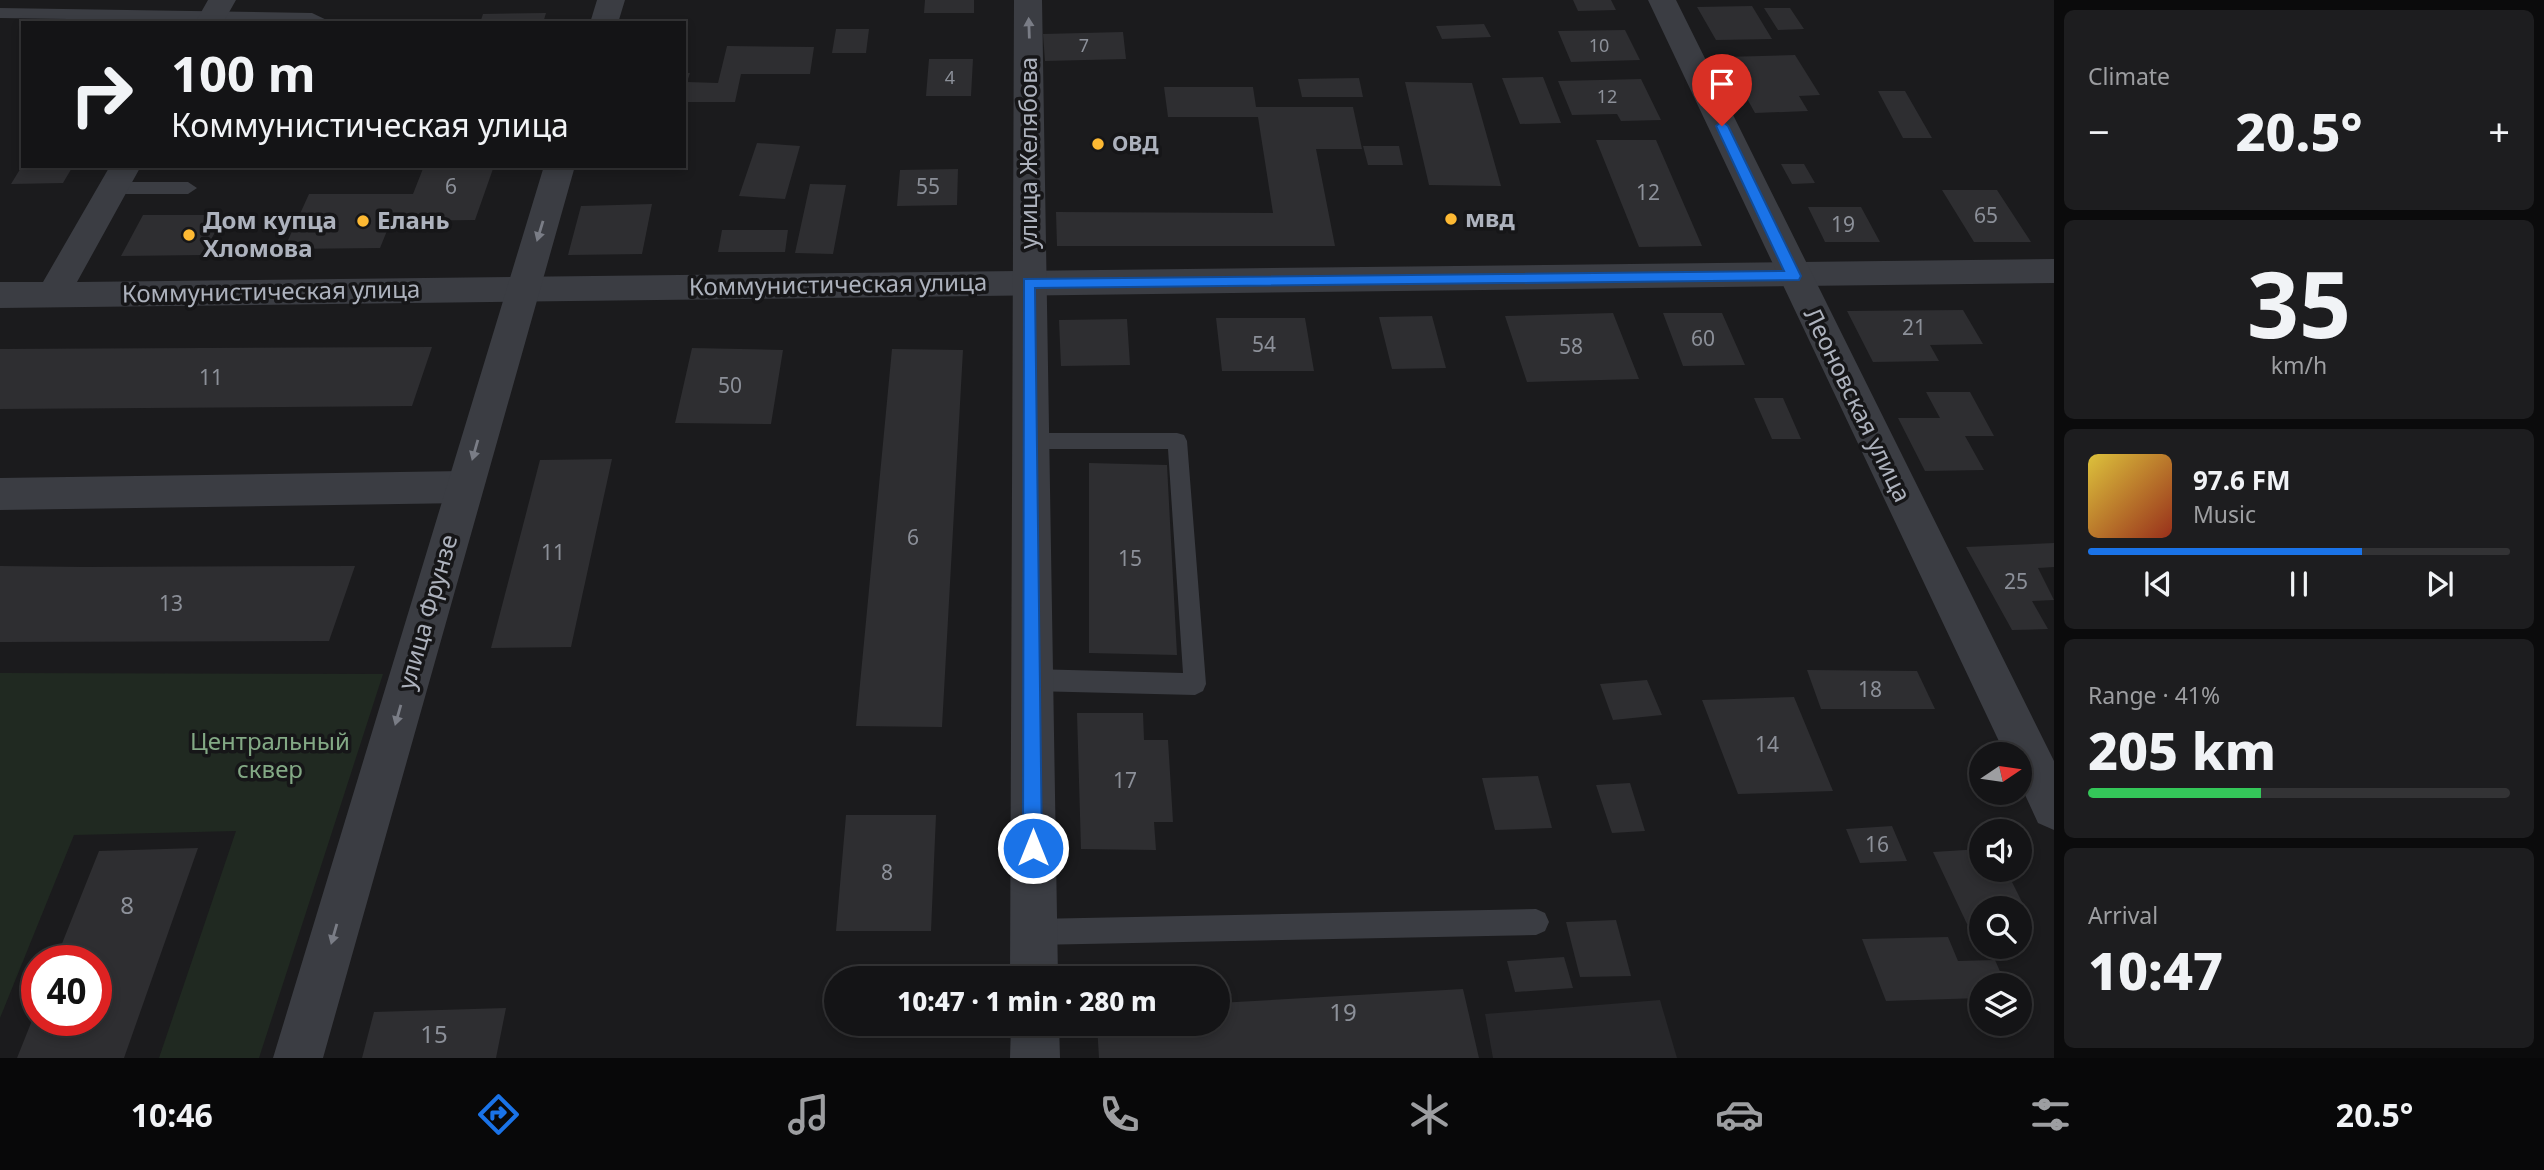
<!DOCTYPE html>
<html lang="en">
<head>
<meta charset="utf-8">
<style>
  :root { --surface:#141416; --page:#1d1d1f; --text:#f1f3f6; --muted:#9d9ea1; --line:#333335; --accent:#1a73e8 }
  body { margin:0; font-family:"Noto Sans",sans-serif; background:var(--page); color:var(--text); height:100vh; display:flex; flex-direction:column; font-size:26px; white-space:nowrap }
  * { box-sizing:border-box; margin:0 }
  p { font-size:23px; color:var(--muted) }
  .icon { flex:none; width:38px; height:38px; fill:none; stroke:currentColor; stroke-width:2; stroke-linecap:round; stroke-linejoin:round }
  .map { position:relative; flex:1; overflow:hidden }
  .side { display:flex; flex-direction:column; gap:10px; padding:10px; background:#0b0b0c; width:490px }
  .side>* { flex:none }
  .top-card { position:absolute; left:21px; top:21px; width:665px; height:147px; border-radius:0px; box-shadow:0 4px 10px #0003,0 0 0 2px var(--line); background:#141416; color:var(--text); overflow:hidden }
  .needle { width:46px; rotate:77deg }
  .fabs { position:absolute; left:1969px; top:742px; display:grid; gap:14px }
  .fabs a { display:grid; place-items:center; width:63px; height:63px; border-radius:50%; background:var(--surface); box-shadow:0 4px 10px #0003,0 0 0 2px var(--line); font-size:35px }
  .speed { position:absolute; left:21px; top:945px; display:flex; gap:14px; font-size:35px; font-weight:700; text-align:center }
  .speed>* { display:grid; place-content:center; width:91px; height:91px; border-radius:50%; background:var(--surface); box-shadow:0 4px 10px #0003,0 0 0 2px var(--line); line-height:1 }
  .speed .limit { border:10px solid #d22; background:#fff; color:#111 }
  .pin { position:absolute; display:grid; place-items:center; width:60px; height:60px; color:#fff; margin:-72px -30px; border-radius:50% 50% 50% 0; rotate:-45deg; box-shadow:0 0 7px #0007 }
  .pin .icon { rotate:45deg }
  .me { position:absolute; width:77px; margin:-38px; rotate:0deg; stroke-linejoin:round; filter:drop-shadow(0 0 5px #0008) }
  .turn { display:flex; align-items:center; gap:24px; height:147px; padding:0 35px; font-size:32px }
  .turn .icon { width:91px; height:91px; stroke-width:2.5 }
  .turn b { display:block; font-size:49px; line-height:60px }
  .big { font-size:52px; font-weight:800; line-height:1.1 }
  .side .card { flex:1; display:flex; flex-direction:column; justify-content:center; gap:10px; min-width:0; padding:0 24px; border-radius:10px; background:var(--page) }
  .side .dial { align-items:center; gap:0 }
  .dial b { font-size:91px; line-height:1 }
  .song { display:flex; align-items:center; gap:21px }
  .cover { width:84px; height:84px; border-radius:10px; background:linear-gradient(135deg,hsl(50 70% 55%),hsl(10 70% 35%)) }
  .played { height:7px; border-radius:4px; background:linear-gradient(90deg,var(--accent) 65%,var(--line) 65%) }
  .keys { display:flex; justify-content:space-around; direction:ltr }
  .heat { display:flex; justify-content:space-between; align-items:center; font-size:38px; direction:ltr }
  .charge { height:10px; border-radius:5px; background:linear-gradient(90deg,#34c759 41%,var(--line) 0) }
  .trip { position:absolute; left:824px; top:966px; width:406px; height:70px; border-radius:35px; background:var(--surface); box-shadow:0 4px 10px #0003,0 0 0 2px var(--line); font-weight:800; line-height:70px; text-align:center }
  .tabs { display:flex; height:112px; justify-content:space-around; align-items:center; background:#080809; color:var(--muted) }
  .tabs .icon { width:49px; height:49px }
  .tabs .selected { color:var(--accent) }
  .tabs b { font-size:32px; color:var(--text) }
  main { display:flex; flex:1; min-height:0 }
  .map>svg:first-child { display:block }
  .built { fill:#27272a }
  .green { fill:#202921 }
  .building { fill:#2e2e31 }
  .lines { fill:none; stroke-linecap:round; stroke-linejoin:round }
  .service { fill:#3b3d43; fill-rule:evenodd }
  .minor { fill:#3b3d43; fill-rule:evenodd }
  .tertiary { fill:#3b3d43; fill-rule:evenodd }
  .oneway { fill:#7a7d86 }
  .route { fill:#1a73e8; stroke:#114b97; stroke-width:2 }
  .poi-dot { fill:#fdb933; stroke:#161618; stroke-width:2.5 }
  .labels { text-anchor:middle; stroke-width:7; stroke-linejoin:round; paint-order:stroke }
  .far-number-label { font-size:18px; fill:#8c9099 }
  .far-poi-label { font-size:21px; font-weight:bold; fill:#adb2bd; stroke:#161618; text-anchor:start }
  .number-label { font-size:21px; fill:#8c9099 }
  .street-label { font-size:24px; fill:#adb2bd; stroke:#161618 }
  .poi-label { font-size:24px; font-weight:bold; fill:#adb2bd; stroke:#161618; text-anchor:start }
  .park-label { font-size:24px; fill:#83a985; stroke:#161618 }
  .near-number-label { font-size:24px; fill:#8c9099 }
</style>
</head>
<body>
<main>
<div class="map">
<svg width="2054" height="1058" viewBox="0 0 2054 1058">
  <rect width="100%" height="100%" fill="#1b1b1d"/>
  <path class="built" d="M1660,1000L1677,1058H1493L1485,1014Z"/>
  <path class="green" d="M0,673L383,674L259,1058H159L236,831L74,835L0,1018Z"/>
  <path class="building" d="M925,0H974V13H924Z
    M1573,0H1611L1616,10L1578,11Z
    M1752,6L1772,39L1716,40L1697,7Z
    M1764,8H1790L1804,29L1778,30Z
    M546,13L543,23H480L483,14Z
    M1484,24L1491,37L1442,39L1436,26Z
    M836,29H869L866,53H832Z
    M1625,30L1640,60L1571,62L1558,31Z
    M1123,32L1126,59L1045,61L1043,34Z
    M727,46L814,47L810,74H741L735,102H684V73H690L687,82L718,83Z
    M1795,55L1820,95L1799,96L1808,111L1755,113L1724,57Z
    M929,59H973L971,96H926Z
    M1543,77L1561,123L1520,124L1502,78Z
    M1359,78L1363,97H1302L1298,79Z
    M1641,79L1661,120L1621,121L1617,114L1572,115L1558,81Z
    M1405,82L1472,83L1501,186L1429,185Z
    M1164,87H1253L1256,107H1353L1362,149H1316L1335,246H1057L1056,212L1273,213L1258,117H1168Z
    M1878,91H1905L1932,138H1903Z
    M1596,140H1656L1702,246L1639,247Z
    M757,143L800,146L785,199L739,196Z
    M1363,146H1399L1403,165H1368Z
    M1781,164H1804L1815,183L1792,184Z
    M22,166H73L63,183L11,184Z
    M424,166H494L475,220L391,221L380,248L284,249L309,194H413Z
    M958,169L957,205L897,206L900,170Z
    M810,184L846,185L833,254L795,253Z
    M1942,190H1997L2031,242H1974Z
    M652,204L642,254L568,255L581,206Z
    M1808,207H1861L1880,242H1825Z
    M143,215H224L203,255L121,256Z
    M722,230H788L785,252H718Z
    M1963,310L1983,344L1930,345L1939,361L1873,362L1847,311Z
    M1613,313L1639,379L1527,382L1505,316Z
    M1663,313H1722L1745,365L1683,366Z
    M1432,316L1446,368L1392,369L1379,317Z
    M1216,318H1305L1314,371H1222Z
    M1127,319L1130,365L1061,366L1059,320Z
    M432,347L412,406L0,409V349Z
    M692,348L783,350L771,424L675,423Z
    M892,349L963,350L942,727L856,726Z
    M1926,392H1970L1994,436H1965L1984,470L1925,471L1898,418H1940Z
    M1754,398H1783L1801,439H1772Z
    M612,459L571,647L491,648L540,460Z
    M1089,463L1167,465L1177,655L1089,653Z
    M2054,543V567L2038,568L2054,600L2032,601L2048,629L2012,630L1966,547Z
    M0,566L84,567L355,566L329,641L0,642Z
    M1807,670L1917,671L1935,709H1821Z
    M1647,680L1662,715L1613,720L1600,684Z
    M1794,697L1833,791L1738,794L1702,700Z
    M1077,713H1143L1144,740H1168L1173,822H1154L1156,850L1081,849Z
    M1538,776L1552,828L1495,830L1482,778Z
    M1630,783L1645,831L1612,833L1596,785Z
    M846,815H936L931,931H836Z
    M1892,826L1907,861L1860,863L1846,829Z
    M198,848L124,1058H17L37,1008V1020H96V961H55L99,851Z
    M1981,849V870H2006L2031,920L2020,921V908H1981V923L1967,924L1933,852Z
    M1616,920L1631,976L1580,977L1566,922Z
    M1948,937L1958,961L1995,960L2006,985H1981V998L1886,1001L1862,939Z
    M1564,957L1573,988L1515,992L1507,961Z
    M1463,989L1479,1058H1099L1097,1024H1218V1003Z
    M506,1008L496,1058H362L374,1012Z"/>
  <g class="lines">
    <path class="service" d="M0,8L312,13L333,23L0,18Z
      M114,182H188L197,188L188,194H114L105,188Z
      M1031,433H1177L1184,435L1187,441L1206,684L1203,691L1195,695L1031,691L1023,687L1020,680L1023,673L1031,669L1183,673L1168,449H1031L1024,447L1021,441L1024,435Z
      M1536,909L1545,913L1549,922L1545,931L1536,935L1033,945L1024,941L1020,932L1024,923L1033,919Z"/>
    <path class="minor" d="M208,0H236L223,23H195Z
      M110,166H141L77,282L2054,259V283L0,308V282H43Z
      M464,471L477,476L483,487L477,498L464,503L0,510V478Z"/>
    <path class="tertiary" d="M597,0H625L618,23H590Z
      M1014,0H1042L1058,978H1010Z
      M1648,0H1676L2054,761V830L2038,823L2020,784V754H2005Z
      M544,166H575L323,1058H273Z
      M1011,1024H1059L1060,1058H1010Z"/>
  </g>
  <defs><path id="oneway-solid" d="M-6-.8H1V-3.2L6.5 0L1 3.2V.8H-6Z" transform="scale(1.75)"/></defs>
  <g class="oneway">
    <use href="#oneway-solid" transform="translate(1029 28) rotate(-92)"/>
    <use href="#oneway-solid" transform="translate(540 231) rotate(107)"/>
    <use href="#oneway-solid" transform="translate(475 450) rotate(106)"/>
    <use href="#oneway-solid" transform="translate(398 715) rotate(106)"/>
    <use href="#oneway-solid" transform="translate(334 934) rotate(106)"/>
  </g>
  <path class="route" d="M1722,121L1728,126L1801,276L1799,280L1035,288L1042,848L1039,854L1033,857L1026,854L1023,848L1024,279L1784,271L1716,126Z"/>
  <g class="poi-dot">
    <circle cx="1098" cy="144" r="7"/>
    <circle cx="1451" cy="219" r="7"/>
    <circle cx="363" cy="221" r="7"/>
    <circle cx="189" cy="235" r="7"/>
  </g>
  <g class="labels">
    <g class="far-number-label">
      <text x="1084" y="52">7</text>
      <text x="1599" y="52">10</text>
      <text x="950" y="84">4</text>
      <text x="1607" y="103">12</text>
    </g>
    <g class="far-poi-label">
      <text x="1112" y="151">ОВД</text>
    </g>
    <g class="number-label">
      <text x="451" y="194">6</text>
      <text x="928" y="194">55</text>
      <text x="1648" y="200">12</text>
      <text x="1986" y="223">65</text>
      <text x="1843" y="232">19</text>
      <text x="1914" y="335">21</text>
      <text x="1703" y="346">60</text>
      <text x="1264" y="352">54</text>
      <text x="1571" y="354">58</text>
      <text x="211" y="385">11</text>
      <text x="730" y="393">50</text>
      <text x="913" y="545">6</text>
      <text x="553" y="560">11</text>
      <text x="1130" y="566">15</text>
      <text x="2016" y="589">25</text>
      <text x="171" y="611">13</text>
      <text x="1870" y="697">18</text>
      <text x="1767" y="752">14</text>
      <text x="1125" y="788">17</text>
      <text x="1877" y="852">16</text>
      <text x="887" y="880">8</text>
    </g>
    <g class="street-label">
      <text transform="translate(1029 153) rotate(-90)" y="8">улица Желябова</text>
      <text transform="translate(838 285) rotate(-1)" y="8">Коммунистическая улица</text>
      <text transform="translate(271 292) rotate(-1)" y="8">Коммунистическая улица</text>
      <text transform="translate(1857 405) rotate(64)" y="8">Леоновская улица</text>
      <text transform="translate(428 612) rotate(-74)" y="8">улица Фрунзе</text>
    </g>
    <g class="poi-label">
      <text x="1465" y="227">мвд</text>
      <text x="203" y="229">Дом купца<tspan x="203" dy="28">Хломова</tspan></text>
      <text x="377" y="229">Елань</text>
    </g>
    <g class="park-label">
      <text x="270" y="750">Центральный<tspan x="270" dy="28">сквер</tspan></text>
    </g>
    <g class="near-number-label">
      <text x="127" y="914">8</text>
      <text x="1343" y="1021">19</text>
      <text x="434" y="1043">15</text>
    </g>
  </g>
</svg>
<div class="fabs">
<a><svg class="needle" viewBox="-14 -14 28 28"><path d="M0-13l5 13h-10z" fill="#e53935"/><path d="M0 13l5-13h-10z" fill="#9d9ea1"/></svg></a>
<a><svg class="icon" aria-label="sound" viewBox="0 0 24 24"><path d="M4 9h4l5-4v14l-5-4H4zM17 9q2 3 0 6"/></svg></a>
<a><svg class="icon" aria-label="search" viewBox="0 0 24 24"><circle cx="10" cy="10" r="6"/><path d="M15 15l6 6"/></svg></a>
<a><svg class="icon" aria-label="layers" viewBox="0 0 24 24"><path d="M12 4l9 5-9 5-9-5zM3 14l9 5 9-5"/></svg></a>
</div>
<div class="speed"><div class="limit">40</div></div>
<div class="pin" style="left:1722px;top:126px;background:#d93025"><svg class="icon" aria-label="arrive" viewBox="0 0 24 24"><path d="M6 21V4h12l-3 4 3 4H6"/></svg></div>
<svg class="me" style="left:1033px;top:848px" viewBox="-20 -20 40 40"><circle r="17" fill="#1a73e8" stroke="#fff" stroke-width="3"/><path d="M0-11L8 9 0 5-8 9z" fill="#fff"/></svg>
<div class="trip">10:47 · 1 min · 280 m</div>
<div class="top-card">
<div class="turn"><svg class="icon" aria-label="right" viewBox="0 0 24 24"><path d="M7 20v-9h11M14 6l5 5-5 5"/></svg><div><b>100 m</b>Коммунистическая улица</div></div>
</div>
</div>
<section class="side">
<div class="card"><p>Climate</p>
<div class="heat"><a>−</a><b class="big">20.5°</b><a>+</a></div>
</div>
<div class="card dial"><b>35</b><p>km/h</p></div>
<div class="card">
<div class="song"><i class="cover"></i><div><b>97.6 FM</b><p>Music</p></div></div>
<div class="played"></div>
<div class="keys"><svg class="icon" aria-label="previous" viewBox="0 0 24 24"><path d="M18 5L8 12l10 7zM5 5v14"/></svg><svg class="icon" aria-label="pause" viewBox="0 0 24 24"><path d="M8 5v14M16 5v14"/></svg><svg class="icon" aria-label="next" viewBox="0 0 24 24"><path d="M6 5l10 7-10 7zM19 5v14"/></svg></div>
</div>
<div class="card"><p>Range · 41%</p><b class="big">205 km</b><div class="charge"></div></div>
<div class="card"><p>Arrival</p><b class="big">10:47</b></div>
</section>
</main>
<nav class="tabs">
<b>10:46</b>
<svg class="icon selected" aria-label="directions" viewBox="0 0 24 24"><path d="M12 3l9 9-9 9-9-9zM9 14v-3h6M13 9l2 2-2 2"/></svg>
<svg class="icon" aria-label="music" viewBox="0 0 24 24"><path d="M9 18V5l10-2v13"/><circle cx="6" cy="18" r="3"/><circle cx="16" cy="16" r="3"/></svg>
<svg class="icon" aria-label="phone" viewBox="0 0 24 24"><path d="M5 4h4l2 5-3 2q2 4 5 5l2-3 5 2v4C11 20 4 13 5 4z"/></svg>
<svg class="icon" aria-label="climate" viewBox="0 0 24 24"><path d="M12 3v18M4 7l16 10M4 17L20 7"/></svg>
<svg class="icon" aria-label="car" viewBox="0 0 24 24"><path d="M5 17H2v-5l4-1 3-4h7l3 4 3 1v5h-3M9 17h6M6 11h13"/><circle cx="7" cy="17" r="2"/><circle cx="17" cy="17" r="2"/></svg>
<svg class="icon" aria-label="filters" viewBox="0 0 24 24"><path d="M4 7h16M4 17h16"/><circle cx="9" cy="7" r="2"/><circle cx="15" cy="17" r="2"/></svg>
<b>20.5°</b>
</nav>
</body>
</html>
